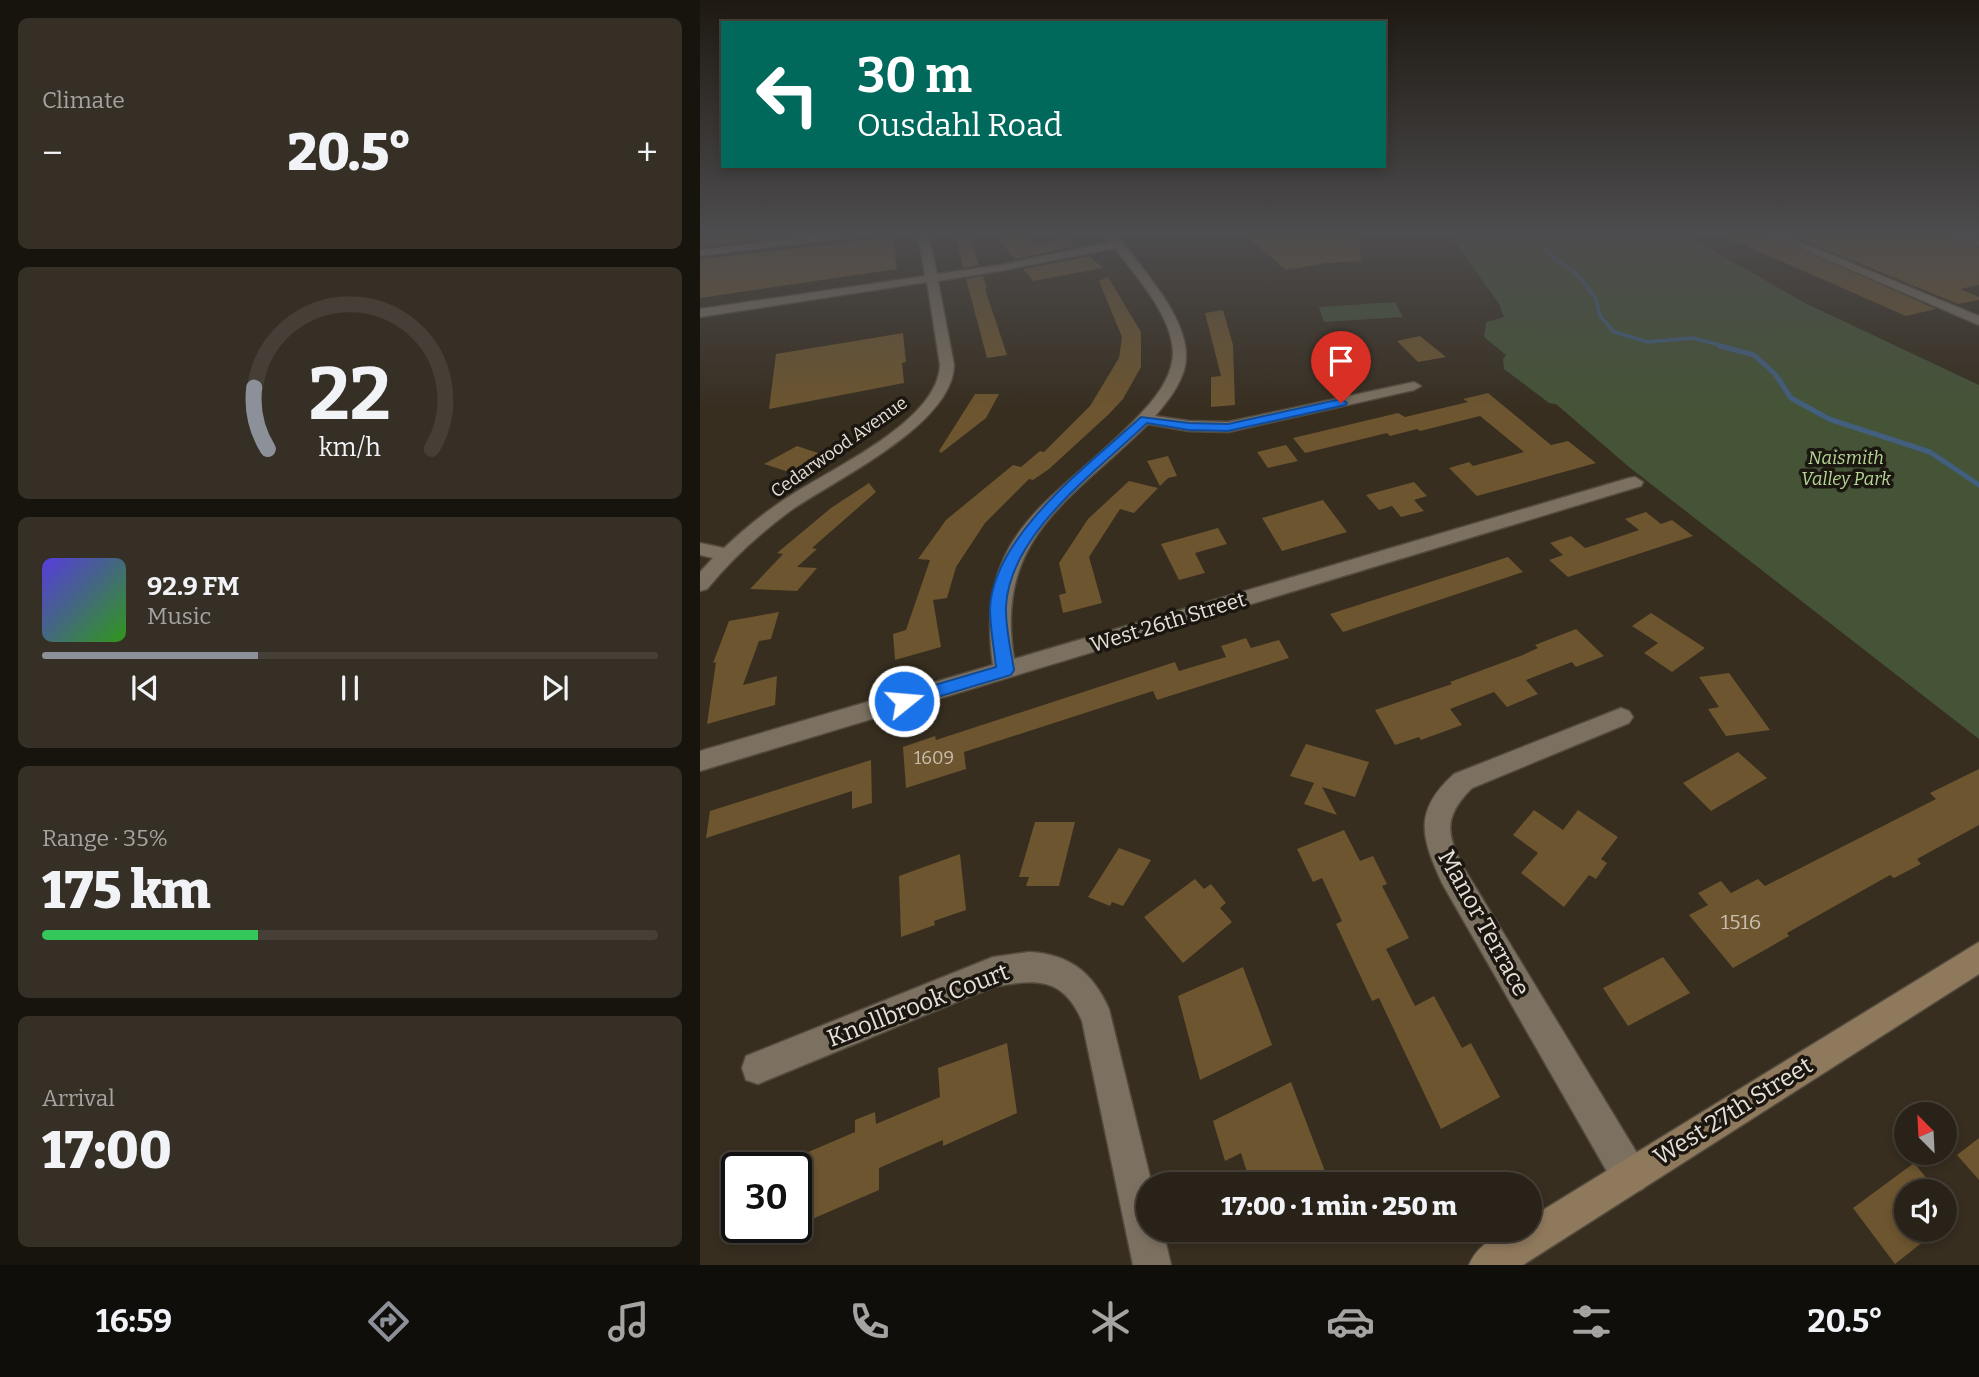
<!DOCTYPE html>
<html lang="en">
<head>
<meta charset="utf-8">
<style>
  :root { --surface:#292218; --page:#352f25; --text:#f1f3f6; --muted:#a5a4a2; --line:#453f37; --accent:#8c9099 }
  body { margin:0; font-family:Bitter,serif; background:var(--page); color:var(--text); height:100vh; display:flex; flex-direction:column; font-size:26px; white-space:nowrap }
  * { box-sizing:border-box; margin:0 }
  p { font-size:23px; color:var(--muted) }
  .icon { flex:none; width:38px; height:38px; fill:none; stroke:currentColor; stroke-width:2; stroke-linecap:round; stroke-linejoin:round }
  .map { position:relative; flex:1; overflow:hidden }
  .panel { display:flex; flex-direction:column; gap:18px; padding:18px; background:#17130d; width:700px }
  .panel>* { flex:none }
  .banner { position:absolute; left:21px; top:21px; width:665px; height:147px; border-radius:0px; box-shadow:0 4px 10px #0003,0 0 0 2px var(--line); background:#00695c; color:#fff; overflow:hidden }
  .needle { width:46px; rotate:336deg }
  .controls { position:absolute; left:1194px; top:1102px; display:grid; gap:14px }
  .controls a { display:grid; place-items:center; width:63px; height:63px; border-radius:50%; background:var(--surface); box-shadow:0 4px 10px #0003,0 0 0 2px var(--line); font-size:35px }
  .speed { position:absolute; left:21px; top:1152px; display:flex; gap:14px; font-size:35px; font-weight:700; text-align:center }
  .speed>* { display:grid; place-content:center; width:91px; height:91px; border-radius:50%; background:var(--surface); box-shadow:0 4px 10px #0003,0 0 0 2px var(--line); line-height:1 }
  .speed .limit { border:4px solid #111; border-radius:10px; background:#fff; color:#111 }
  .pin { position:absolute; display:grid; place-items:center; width:60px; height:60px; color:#fff; margin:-72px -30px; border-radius:50% 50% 50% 0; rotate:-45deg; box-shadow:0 0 7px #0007 }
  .pin .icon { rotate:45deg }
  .me { position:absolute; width:77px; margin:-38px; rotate:73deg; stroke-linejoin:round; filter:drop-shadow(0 0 5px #0008) }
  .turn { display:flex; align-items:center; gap:24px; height:147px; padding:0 21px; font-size:32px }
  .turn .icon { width:91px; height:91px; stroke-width:2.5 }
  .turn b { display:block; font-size:49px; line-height:60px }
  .big { font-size:52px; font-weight:800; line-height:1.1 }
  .panel .card { flex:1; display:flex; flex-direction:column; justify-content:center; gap:10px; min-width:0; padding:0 24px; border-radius:10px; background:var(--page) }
  .panel .dial { align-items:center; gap:0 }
  .dial svg { height:182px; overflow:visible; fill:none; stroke:var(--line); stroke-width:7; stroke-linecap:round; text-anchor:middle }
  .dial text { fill:var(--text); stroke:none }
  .song { display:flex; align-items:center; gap:21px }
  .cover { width:84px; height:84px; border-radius:10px; background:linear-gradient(135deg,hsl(250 70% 55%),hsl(110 70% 35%)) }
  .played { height:7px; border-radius:4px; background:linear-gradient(90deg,var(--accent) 35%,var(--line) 35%) }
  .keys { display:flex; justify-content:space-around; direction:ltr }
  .heat { display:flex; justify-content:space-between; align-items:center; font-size:38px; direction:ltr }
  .charge { height:10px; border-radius:5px; background:linear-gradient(90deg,#34c759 35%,var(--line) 0) }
  .trip { position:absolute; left:436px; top:1172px; width:406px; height:70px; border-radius:35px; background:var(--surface); box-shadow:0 4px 10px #0003,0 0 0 2px var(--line); font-weight:800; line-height:70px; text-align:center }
  .tabs { display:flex; height:112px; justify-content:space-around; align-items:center; background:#100e0a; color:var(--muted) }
  .tabs .icon { width:49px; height:49px }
  .tabs .active { color:var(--accent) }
  .tabs b { font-size:32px; color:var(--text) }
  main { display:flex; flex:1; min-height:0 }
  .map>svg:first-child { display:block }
  .green { fill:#455437 }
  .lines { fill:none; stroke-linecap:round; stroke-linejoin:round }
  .stream-far1 { stroke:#425f7f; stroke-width:3.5 }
  .stream { stroke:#425f7f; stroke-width:5 }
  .building { fill:#6c552f }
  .street-casing { stroke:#524b3e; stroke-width:3 }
  .secondary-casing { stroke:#524b3e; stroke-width:3 }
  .street { fill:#7c7161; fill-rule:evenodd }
  .secondary { fill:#8f795d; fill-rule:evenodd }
  .route { fill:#1a73e8; stroke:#114b97; stroke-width:2 }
  .labels { text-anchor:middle; stroke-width:7; stroke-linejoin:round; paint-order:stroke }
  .far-street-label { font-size:18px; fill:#e6e0d7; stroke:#1b1710 }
  .far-park-label { font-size:18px; font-style:italic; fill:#b6d697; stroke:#1b1710 }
  .number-label { font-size:18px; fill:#c8bdad }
  .street-label { font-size:21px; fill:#e6e0d7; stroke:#1b1710 }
  .near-number-label { font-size:21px; fill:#c8bdad }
  .near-street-label { font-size:24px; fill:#e6e0d7; stroke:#1b1710 }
</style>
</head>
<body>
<main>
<section class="panel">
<div class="card"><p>Climate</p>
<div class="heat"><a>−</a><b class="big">20.5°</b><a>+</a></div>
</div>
<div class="card dial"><svg viewBox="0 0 100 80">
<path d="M14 69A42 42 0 1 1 86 69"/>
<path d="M14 69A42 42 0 0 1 8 42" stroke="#8c9099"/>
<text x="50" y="56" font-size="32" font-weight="700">22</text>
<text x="50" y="72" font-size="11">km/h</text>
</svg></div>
<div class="card">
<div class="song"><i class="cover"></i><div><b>92.9 FM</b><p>Music</p></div></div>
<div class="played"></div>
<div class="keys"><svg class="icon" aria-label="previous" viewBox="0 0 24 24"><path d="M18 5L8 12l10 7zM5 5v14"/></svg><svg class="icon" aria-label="pause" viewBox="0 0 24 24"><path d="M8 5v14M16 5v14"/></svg><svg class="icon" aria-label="next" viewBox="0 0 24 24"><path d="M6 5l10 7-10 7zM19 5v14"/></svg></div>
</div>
<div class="card"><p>Range · 35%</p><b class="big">175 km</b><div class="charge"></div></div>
<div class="card"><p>Arrival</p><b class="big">17:00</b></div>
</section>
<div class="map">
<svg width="1279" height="1265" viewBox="0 0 1279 1265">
  <rect width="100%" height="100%" fill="#372e20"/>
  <path class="green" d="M749,233H983L1105,303L1279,385V739L929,467L856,404L849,403L804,369L803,359L806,355L784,337L786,322L804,317L799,304Z
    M695,302L703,317L624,322L619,307Z"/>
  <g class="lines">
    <path class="stream-far1" d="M826,233L839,240L849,255L871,269L882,280L896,299L900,316L914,332L948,342L993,338L1027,347"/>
    <path class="stream" d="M1020,346L1054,355L1075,374L1091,398L1129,419L1230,452L1279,485"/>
  </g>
  <path class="building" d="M32,233H117L0,247V240Z
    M268,233L279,265L263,268L255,234Z
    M294,233H332V245L366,238L377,246L315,259Z
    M543,233H659L661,261L626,263L586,270Z
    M1017,233H1064L1236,309L1206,316Z
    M1085,233H1240L1279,248V285L1260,289L1279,297V300L1258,304Z
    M192,237L197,269L0,298V259Z
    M389,256L403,268L333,281L323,269Z
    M283,276L287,288L285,289L307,355L287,358L266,279Z
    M408,277L441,332V367L423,399L408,415L349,469L333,480L329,479L285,523L256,567L247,598L233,600L241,647L195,660L193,634L206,630L230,560L218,559L246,520L313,465L321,467L340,451L344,452L390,406L419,358L422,337L399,281Z
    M523,310L533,345L535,405L511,407V377L521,376L505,313Z
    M203,333L206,362L202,363L204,383L69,409L76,354Z
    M720,336L746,357L718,362L697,341Z
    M788,393L851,445L868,441L896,463L777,496L749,468L769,462L773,466L824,452L780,416L720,431L717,429L690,436L687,433L605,453L593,438L698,413L705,417L768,402L763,399Z
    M275,394H299L286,418L241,453L239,451Z
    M586,445L598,461L568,468L557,452Z
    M97,446L121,454L89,472L64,464Z
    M468,456L477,476L468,478L460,486L447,461Z
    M429,481L458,488L434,513L420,509L389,557L402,603L363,613L359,595L366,593L359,563L388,519Z
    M714,482L727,496L714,500L724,511L701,517L692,506L679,510L666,495Z
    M169,483L176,492L112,548L117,549L97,567L117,568L97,591L50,589L83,554L77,553L131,508Z
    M623,500L647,532L582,551L562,518Z
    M946,512L961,524L972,520L993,536L868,577L849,560L863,555L850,543L871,536L885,548L898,544L939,530L925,519Z
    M518,528L527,544L495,553L505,573L479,580L461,544Z
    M808,557L823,572L643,632L630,614Z
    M79,612L71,639L59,641L43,685L77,676L75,705L7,724L16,662L13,663L29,621Z
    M951,613L1005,648L972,672L944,653L958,643L932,626Z
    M876,629L904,656L876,667L872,662L826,680L838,694L807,707L794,692L750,709L762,725L721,740L719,737L695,745L675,710L752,684L750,682L823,655L838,648L835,645Z
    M546,638L551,648L579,640L589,658L457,700L453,691L264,752L266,769L206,788L203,747L235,736L236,740L475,662L479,671L526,657L521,646Z
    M1029,673L1070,730L1026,736L1008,709L1019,707L999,677Z
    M606,744L669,762L655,797L622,787L637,815L604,804L614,783L590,776Z
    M1038,752L1067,778L1011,811L983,783Z
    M171,760L172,803L152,809V791L6,838L10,811Z
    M1279,769V825L1217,859L1221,864L1194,878L1190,875L1087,933L1089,936L1033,968L989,915L1008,905L998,893L1021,881L1031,893L1058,879L1065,886L1236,799L1230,793Z
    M834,810L863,830L878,810L918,837L901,859L907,863L896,879L889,875L864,907L821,873L838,853L813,835Z
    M335,822H375L359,886H326L329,877H319Z
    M644,830L660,861L673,856L687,884L682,886L709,938L686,949L715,1006L734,996L762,1048L771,1043L800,1097L741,1129L679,998L672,1001L636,924L642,921L622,878L613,882L597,849Z
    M419,848L451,860L423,906L412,902L410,906L388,897Z
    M260,854L266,910L234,921L235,925L201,937L199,876Z
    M495,879L504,889L511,884L526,903L520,908L532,922L483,963L444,917Z
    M963,957L990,993L928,1026L903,988Z
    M543,967L572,1045L500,1080L478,996Z
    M307,1043L317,1113L243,1146V1140L179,1168V1190L103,1223L106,1153L155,1132V1120L175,1112L176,1124L240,1097L238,1068Z
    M591,1082L628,1179L618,1185H551L541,1153L525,1161L513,1121Z
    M1279,1138V1180L1257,1155Z
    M1214,1163L1238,1192H1206V1230H1238L1195,1264L1153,1208Z"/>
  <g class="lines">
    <defs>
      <path id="street" d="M136,233H163L158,236L0,256V250Z
        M218,233H228L237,274L300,265L411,242L405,233H415C438,264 485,313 486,354C487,377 470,399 455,416L489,421L528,422L714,382L721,386L714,390L528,432L489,431L448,424C372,500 294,536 314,659L929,478L935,477L943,482L941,486L0,771V751L293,665C273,522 363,500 444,410C458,395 472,376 473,354C473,316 436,277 415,248L300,271L238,281L254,365C253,425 134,480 90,511C59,534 31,560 7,589L0,591V572L13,558L0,555V543L24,548C46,527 70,508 96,492C137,466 238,420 240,365L227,282L0,317V309L225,276Z
        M1066,233H1079L1279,316V325Z
        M1243,233H1258L1279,240V246Z
        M921,708L929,711L933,717L929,723L772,788C745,815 745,832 762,865L943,1163L948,1176L943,1189L930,1194L917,1189L742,883C721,837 713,811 754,774Z
        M329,952C370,954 393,973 409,1009L452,1185H448V1230H463L471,1265H433L382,1021C363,976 335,979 293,987L58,1084L46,1080L42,1068L46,1056L293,957Z"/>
      <path id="secondary" d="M1279,942V974L823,1265H769C779,1241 805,1230 830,1230V1218Z"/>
    </defs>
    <use href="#street" class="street-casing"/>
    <use href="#secondary" class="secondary-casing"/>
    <use href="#street" class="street"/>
    <use href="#secondary" class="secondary"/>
  </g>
  <linearGradient id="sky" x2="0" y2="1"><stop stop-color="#1e1912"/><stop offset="0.57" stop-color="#4d4c4e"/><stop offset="1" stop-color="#4d4c4e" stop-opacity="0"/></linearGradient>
  <rect width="1279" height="410" fill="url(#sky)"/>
  <path class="route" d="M641,399L647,403L645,405L528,431L489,430L447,423C397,471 310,533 306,606C305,627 311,650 314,670L311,675L204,707L197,705L195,701L197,696L296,667C294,648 290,627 290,608C294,534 390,464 441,417L489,423L528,424Z"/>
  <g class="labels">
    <g class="far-street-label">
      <text transform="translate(139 447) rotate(-35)" y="6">Cedarwood Avenue</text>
    </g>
    <g class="far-park-label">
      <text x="1146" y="464">Naismith<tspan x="1146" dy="21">Valley Park</tspan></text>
    </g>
    <g class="number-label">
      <text x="234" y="764">1609</text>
    </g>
    <g class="street-label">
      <text transform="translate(468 622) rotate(-17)" y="7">West 26th Street</text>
    </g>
    <g class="near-number-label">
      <text x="1041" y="929">1516</text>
    </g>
    <g class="near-street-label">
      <text transform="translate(784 923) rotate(61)" y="8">Manor Terrace</text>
      <text transform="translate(218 1005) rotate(-21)" y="8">Knollbrook Court</text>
      <text transform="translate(1033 1111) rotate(-32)" y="8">West 27th Street</text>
    </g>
  </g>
</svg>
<div class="controls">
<a><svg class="needle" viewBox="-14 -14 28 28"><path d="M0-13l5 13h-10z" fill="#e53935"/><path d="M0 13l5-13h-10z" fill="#a5a4a2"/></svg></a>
<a><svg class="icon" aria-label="sound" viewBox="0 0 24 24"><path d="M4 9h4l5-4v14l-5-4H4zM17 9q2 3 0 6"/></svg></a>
</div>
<div class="speed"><div class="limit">30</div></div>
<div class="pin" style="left:641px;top:403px;background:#d93025"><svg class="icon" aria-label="arrive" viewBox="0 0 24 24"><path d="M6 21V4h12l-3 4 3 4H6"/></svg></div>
<svg class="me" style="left:204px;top:701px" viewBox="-20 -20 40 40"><circle r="17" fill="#1a73e8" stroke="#fff" stroke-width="3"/><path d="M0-11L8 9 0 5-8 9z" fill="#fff"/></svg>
<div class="trip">17:00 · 1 min · 250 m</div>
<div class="banner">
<div class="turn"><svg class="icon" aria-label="left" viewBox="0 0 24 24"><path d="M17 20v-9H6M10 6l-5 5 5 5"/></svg><div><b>30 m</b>Ousdahl Road</div></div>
</div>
</div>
</main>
<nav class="tabs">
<b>16:59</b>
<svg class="icon active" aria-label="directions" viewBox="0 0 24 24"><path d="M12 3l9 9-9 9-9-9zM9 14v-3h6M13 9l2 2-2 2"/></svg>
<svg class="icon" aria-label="music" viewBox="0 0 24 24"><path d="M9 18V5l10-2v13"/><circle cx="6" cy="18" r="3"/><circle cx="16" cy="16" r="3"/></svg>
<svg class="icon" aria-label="phone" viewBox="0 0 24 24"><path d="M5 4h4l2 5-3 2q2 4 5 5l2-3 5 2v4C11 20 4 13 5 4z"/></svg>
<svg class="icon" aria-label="climate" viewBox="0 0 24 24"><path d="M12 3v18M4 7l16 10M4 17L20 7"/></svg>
<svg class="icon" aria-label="car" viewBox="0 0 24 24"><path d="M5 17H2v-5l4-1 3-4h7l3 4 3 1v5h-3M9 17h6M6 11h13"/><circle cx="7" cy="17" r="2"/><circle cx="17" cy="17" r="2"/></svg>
<svg class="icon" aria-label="filters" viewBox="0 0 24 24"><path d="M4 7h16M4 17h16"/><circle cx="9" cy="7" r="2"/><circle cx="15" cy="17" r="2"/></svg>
<b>20.5°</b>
</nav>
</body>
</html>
